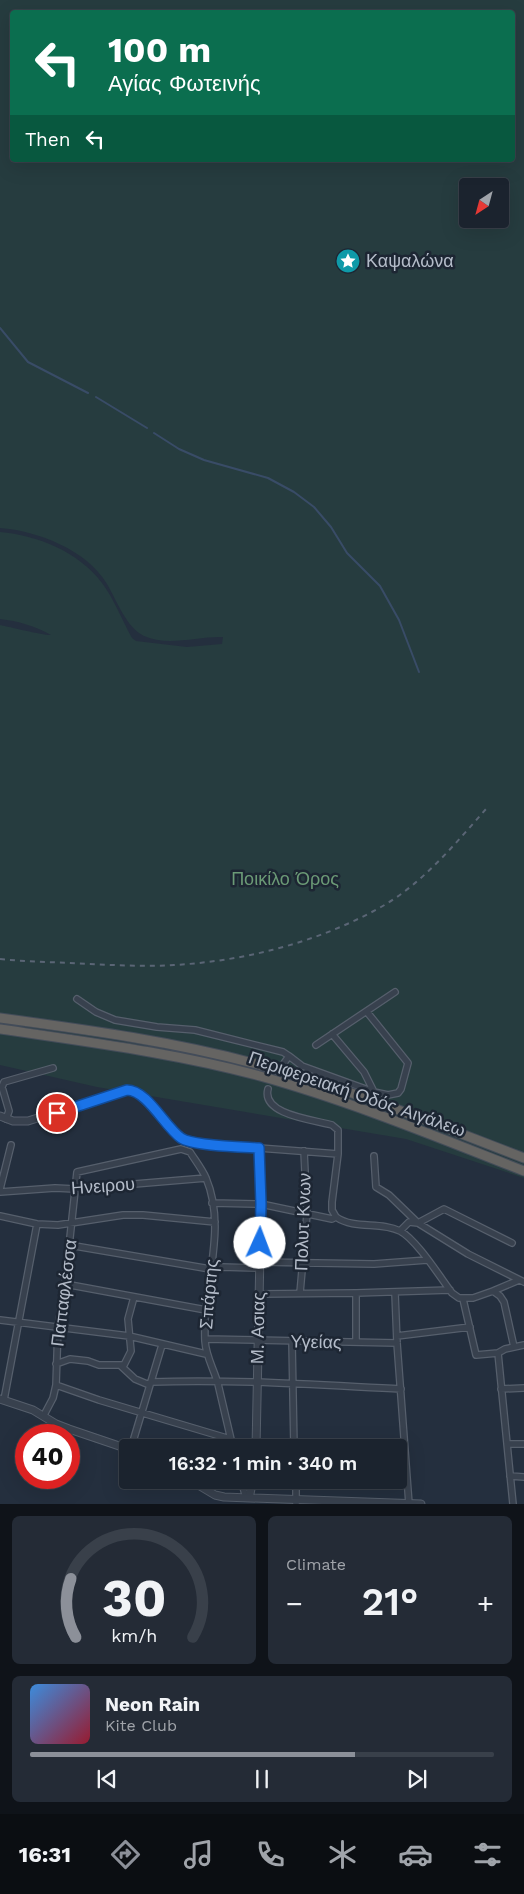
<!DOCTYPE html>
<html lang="en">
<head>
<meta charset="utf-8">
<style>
  :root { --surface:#1b232e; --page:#242b36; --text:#f1f3f6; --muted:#a0a4aa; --line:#39404a; --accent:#8c9099 }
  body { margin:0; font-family:"Work Sans",sans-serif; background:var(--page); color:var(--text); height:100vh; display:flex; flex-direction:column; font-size:19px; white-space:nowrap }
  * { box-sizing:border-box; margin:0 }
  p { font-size:16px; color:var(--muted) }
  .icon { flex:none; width:28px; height:28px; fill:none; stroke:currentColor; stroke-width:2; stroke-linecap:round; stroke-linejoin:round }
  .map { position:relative; height:1504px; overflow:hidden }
  .sheet { display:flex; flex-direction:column; gap:12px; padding:12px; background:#0f1319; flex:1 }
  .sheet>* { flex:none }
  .guide { position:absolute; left:10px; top:10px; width:505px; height:152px; border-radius:5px; box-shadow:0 5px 20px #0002,0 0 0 1px var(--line); background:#0b6e4f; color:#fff; overflow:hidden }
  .needle { width:32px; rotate:216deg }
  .buttons { position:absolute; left:459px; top:178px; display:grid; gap:10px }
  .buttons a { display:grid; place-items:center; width:50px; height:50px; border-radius:5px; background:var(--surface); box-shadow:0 5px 20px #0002,0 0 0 1px var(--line); font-size:25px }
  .speed { position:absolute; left:15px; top:1424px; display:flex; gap:10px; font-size:25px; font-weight:700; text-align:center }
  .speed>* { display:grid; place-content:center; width:65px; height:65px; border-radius:50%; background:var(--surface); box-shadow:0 5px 20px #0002,0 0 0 1px var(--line); line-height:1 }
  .speed .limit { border:8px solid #d22; background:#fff; color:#111 }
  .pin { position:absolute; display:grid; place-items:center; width:42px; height:42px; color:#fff; margin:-21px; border:2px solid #fff; border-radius:50%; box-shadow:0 1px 5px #0007 }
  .me { position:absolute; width:55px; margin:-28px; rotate:2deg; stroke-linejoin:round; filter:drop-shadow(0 0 4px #0008) }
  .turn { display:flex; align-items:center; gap:18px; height:105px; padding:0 15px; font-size:22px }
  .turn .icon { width:65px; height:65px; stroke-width:2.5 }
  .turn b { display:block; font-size:35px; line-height:42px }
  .then { display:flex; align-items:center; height:48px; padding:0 15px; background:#0003; gap:10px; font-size:19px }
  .big { font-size:38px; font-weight:600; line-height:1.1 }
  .sheet .tile { flex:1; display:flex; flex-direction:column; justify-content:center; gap:8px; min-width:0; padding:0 18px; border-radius:8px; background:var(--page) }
  .sheet .dial { align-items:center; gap:0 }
  .dial svg { height:130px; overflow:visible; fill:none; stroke:var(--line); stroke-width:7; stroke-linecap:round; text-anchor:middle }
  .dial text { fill:var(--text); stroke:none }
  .song { display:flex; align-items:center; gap:15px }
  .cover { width:60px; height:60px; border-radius:8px; background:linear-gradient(135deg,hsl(210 70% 55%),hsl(350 70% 35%)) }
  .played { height:5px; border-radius:2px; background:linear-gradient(90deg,var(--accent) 70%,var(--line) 70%) }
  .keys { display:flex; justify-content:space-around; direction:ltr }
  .heat { display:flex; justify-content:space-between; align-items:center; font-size:28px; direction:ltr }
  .sheet .tiles { flex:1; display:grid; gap:12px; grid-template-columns:1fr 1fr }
  .tile:last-child { grid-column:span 2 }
  .trip { position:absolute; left:119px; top:1439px; width:288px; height:50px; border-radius:5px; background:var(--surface); box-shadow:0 5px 20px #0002,0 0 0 1px var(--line); font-weight:600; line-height:50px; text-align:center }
  .tabs { display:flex; height:80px; justify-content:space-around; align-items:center; background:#0b0e12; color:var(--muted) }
  .tabs .icon { width:35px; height:35px }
  .tabs .active { color:var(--accent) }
  .tabs b { font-size:22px; color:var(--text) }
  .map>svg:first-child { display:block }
  .green { fill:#263c3f; fill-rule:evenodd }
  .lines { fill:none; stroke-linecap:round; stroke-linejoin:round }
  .stream { stroke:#394c67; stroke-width:2 }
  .minor-casing { stroke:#565f6c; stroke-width:8 }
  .tertiary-casing { stroke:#565f6c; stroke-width:9 }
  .trunk-casing { stroke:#434c59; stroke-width:11 }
  .minor { stroke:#38414e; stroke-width:5.5 }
  .tertiary { stroke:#38414e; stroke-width:7 }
  .trunk { stroke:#656462; stroke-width:9 }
  .rail { stroke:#5a6575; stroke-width:2; stroke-dasharray:5 5; stroke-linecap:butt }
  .route-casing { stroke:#114b97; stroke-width:12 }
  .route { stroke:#1a73e8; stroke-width:9 }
  .labels { text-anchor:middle; stroke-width:5; stroke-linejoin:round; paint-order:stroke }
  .poi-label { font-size:18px; fill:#b4bcc9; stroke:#1d2633; text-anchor:start }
  .park-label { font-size:18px; fill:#6b9a76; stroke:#1d2633 }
  .street-label { font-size:18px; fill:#b4bcc9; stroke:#1d2633 }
</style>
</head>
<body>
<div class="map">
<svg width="524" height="1504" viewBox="0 0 524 1504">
  <rect width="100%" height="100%" fill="#242f3e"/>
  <path class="green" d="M0,0H524V1178L406,1139L97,1087L0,1065V625C10,627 46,636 51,635C35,626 18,621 0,619V532C37,535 79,552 102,583C114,599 122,620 132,638L136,641L187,647L222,644L223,637C198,636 168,647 144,636C126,627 117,601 107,584C87,550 38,531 0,528ZM12,12H512V160H12ZM468,186H500V219H468Z"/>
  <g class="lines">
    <path class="stream" d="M0,328L28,362L88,393
      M96,397L147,428
      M154,433L179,449L204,460L268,478L294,492L314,507L331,527L347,553L380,586L399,620L419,672"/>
    <defs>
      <path id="minor" d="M77,999L96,1012L115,1020L157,1027L195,1030L283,1052L289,1056L282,1066
        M332,1034L364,1072L374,1092
        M316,1045L395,992
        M289,1056L302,1066L374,1092L388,1095L398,1093L401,1089L408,1063L367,1012
        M268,1089C261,1115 315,1120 332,1125L338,1130V1154L332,1202V1210L336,1217
        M6,1119L9,1111L2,1087L4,1082L53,1068
        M259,1148L338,1154
        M374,1156L376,1187L389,1195L418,1223L468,1254L524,1282
        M0,1189L11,1145
        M0,1192L55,1188L75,1189L206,1178
        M212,1203L261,1204L332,1219L336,1217C355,1230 380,1221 400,1231C416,1239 440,1277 452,1293L459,1298H473L493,1291L500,1296L504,1302L514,1347
        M0,1216L37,1224L58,1225L123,1215H143L215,1222
        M400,1231L409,1222L418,1223L444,1209L512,1243
        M69,1245L210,1269L221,1267L259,1268
        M259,1262L374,1264L427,1260
        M65,1284L206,1310
        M493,1291L519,1280
        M300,1293L307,1214L304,1151
        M356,1293V1342
        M395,1293L397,1343L409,1504
        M259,1294L356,1293L450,1290
        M463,1299L476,1355L498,1353
        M0,1320L129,1336L206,1354
        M397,1336L470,1327
        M205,1339L397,1343
        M292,1342L294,1448
        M56,1364L70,1359L88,1361L99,1365H124L131,1351L128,1319L134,1297
        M121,1366L135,1379L147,1384L151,1382C234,1379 318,1385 401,1389
        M56,1385L99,1400L230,1439
        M501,1389L524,1388
        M4,1400L37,1224
        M44,1415L53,1398L56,1385L58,1327L65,1284L77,1172L181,1149L190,1152C195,1160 202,1169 206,1178C228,1230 202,1287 205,1341C206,1357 214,1369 218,1384C223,1405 228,1427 233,1448
        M507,1444H524
        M233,1445L256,1443L355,1448
        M131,1448L162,1345
        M510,1476L524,1477
        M241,1480L246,1498
        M296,1480V1504
        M513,1504L498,1353L505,1349L524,1345"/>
      <path id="tertiary" d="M0,1116L13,1121H28L127,1090C147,1090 165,1127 181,1138C193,1146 242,1147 259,1148L261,1204L256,1448
        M0,1399L33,1410L56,1424L69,1429L128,1449
        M190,1480L215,1495L224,1497L421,1504
        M249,1498L253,1480"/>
      <path id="trunk" d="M0,1018C89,1030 177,1042 264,1066C351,1089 440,1126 524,1158
        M0,1029C87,1042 175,1053 260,1076C350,1101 437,1137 524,1171"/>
    </defs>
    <use href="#minor" class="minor-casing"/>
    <use href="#tertiary" class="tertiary-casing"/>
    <use href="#trunk" class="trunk-casing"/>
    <use href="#minor" class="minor"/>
    <use href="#tertiary" class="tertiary"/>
    <use href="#trunk" class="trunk"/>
    <path class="rail" d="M0,959C29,962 58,962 87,964C116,965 146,967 174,965C245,961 319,942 381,907C422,884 455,844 486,809"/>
  </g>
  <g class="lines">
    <defs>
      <path id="route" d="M57,1113L127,1090C147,1090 165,1127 181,1138C193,1146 242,1147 259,1148L261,1204L260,1243"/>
    </defs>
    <use href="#route" class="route-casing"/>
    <use href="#route" class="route"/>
  </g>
  <defs>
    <symbol id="sight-disc" viewBox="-11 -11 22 22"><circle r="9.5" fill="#0f9aa8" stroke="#1d2633"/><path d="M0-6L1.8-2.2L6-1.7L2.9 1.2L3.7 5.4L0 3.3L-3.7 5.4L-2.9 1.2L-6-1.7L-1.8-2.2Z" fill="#fff"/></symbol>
  </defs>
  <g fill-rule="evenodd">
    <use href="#sight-disc" x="334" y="247" width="28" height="28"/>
  </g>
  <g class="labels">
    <g class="poi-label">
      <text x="366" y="267">Καψαλώνα</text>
    </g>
    <g class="park-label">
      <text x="285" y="885">Ποικίλο Όρος</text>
    </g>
    <g class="street-label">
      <text transform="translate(357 1094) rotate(19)" y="6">Περιφερειακή Οδός Αιγάλεω</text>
      <text transform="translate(103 1186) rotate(-4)" y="6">Ηνειρου</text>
      <text transform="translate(303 1222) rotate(-88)" y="6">Πολυτ Κνων</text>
      <text transform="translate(64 1293) rotate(-83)" y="6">Παπαφλέσσα</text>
      <text transform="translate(209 1294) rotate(-85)" y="6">Σπάρτης</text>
      <text transform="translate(258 1328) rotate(-89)" y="6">Μ. Ασιας</text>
      <text transform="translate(316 1342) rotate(1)" y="6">Υγείας</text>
    </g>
  </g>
</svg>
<div class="buttons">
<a><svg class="needle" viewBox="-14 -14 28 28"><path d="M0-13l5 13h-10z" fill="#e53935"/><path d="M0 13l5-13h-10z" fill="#a0a4aa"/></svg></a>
</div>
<div class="speed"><div class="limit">40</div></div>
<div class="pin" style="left:57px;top:1113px;background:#d93025"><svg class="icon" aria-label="arrive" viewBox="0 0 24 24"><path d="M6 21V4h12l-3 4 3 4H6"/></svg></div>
<svg class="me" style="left:260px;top:1243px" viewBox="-20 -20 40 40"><circle r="19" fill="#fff"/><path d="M0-13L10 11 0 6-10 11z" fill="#1a73e8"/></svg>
<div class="trip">16:32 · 1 min · 340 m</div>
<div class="guide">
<div class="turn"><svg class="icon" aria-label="left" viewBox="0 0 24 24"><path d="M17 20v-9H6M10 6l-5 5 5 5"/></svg><div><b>100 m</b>Αγίας Φωτεινής</div></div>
<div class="then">Then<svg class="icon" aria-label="left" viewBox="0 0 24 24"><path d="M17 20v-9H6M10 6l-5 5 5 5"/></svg></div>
</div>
</div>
<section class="sheet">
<div class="tiles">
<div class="tile dial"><svg viewBox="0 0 100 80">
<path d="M14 69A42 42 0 1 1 86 69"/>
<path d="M14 69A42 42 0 0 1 11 33" stroke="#8c9099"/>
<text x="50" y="56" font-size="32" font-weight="700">30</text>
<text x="50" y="72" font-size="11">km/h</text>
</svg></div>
<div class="tile"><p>Climate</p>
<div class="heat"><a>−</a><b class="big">21°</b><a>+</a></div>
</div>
<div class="tile">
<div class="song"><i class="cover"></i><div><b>Neon Rain</b><p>Kite Club</p></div></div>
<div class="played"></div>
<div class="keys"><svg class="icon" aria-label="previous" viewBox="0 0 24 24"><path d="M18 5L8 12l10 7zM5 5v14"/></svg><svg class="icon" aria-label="pause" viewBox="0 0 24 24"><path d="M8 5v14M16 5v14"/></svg><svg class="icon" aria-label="next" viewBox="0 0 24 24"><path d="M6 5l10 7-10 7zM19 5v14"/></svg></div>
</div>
</div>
</section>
<nav class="tabs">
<b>16:31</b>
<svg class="icon active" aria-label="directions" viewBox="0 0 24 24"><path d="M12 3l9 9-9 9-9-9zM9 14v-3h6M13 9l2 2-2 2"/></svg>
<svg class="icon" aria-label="music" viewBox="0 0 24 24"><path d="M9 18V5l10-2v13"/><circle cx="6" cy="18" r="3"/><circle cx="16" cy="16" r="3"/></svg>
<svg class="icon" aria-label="phone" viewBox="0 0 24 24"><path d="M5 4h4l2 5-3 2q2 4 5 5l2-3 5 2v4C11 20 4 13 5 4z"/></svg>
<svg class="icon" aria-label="climate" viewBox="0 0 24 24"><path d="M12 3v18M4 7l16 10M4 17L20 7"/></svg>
<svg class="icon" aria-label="car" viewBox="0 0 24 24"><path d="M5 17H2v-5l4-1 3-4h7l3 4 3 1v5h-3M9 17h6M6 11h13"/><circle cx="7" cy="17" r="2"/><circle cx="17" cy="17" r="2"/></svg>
<svg class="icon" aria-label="filters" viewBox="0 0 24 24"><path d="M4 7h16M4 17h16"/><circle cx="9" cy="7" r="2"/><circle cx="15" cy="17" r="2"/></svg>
</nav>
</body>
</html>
